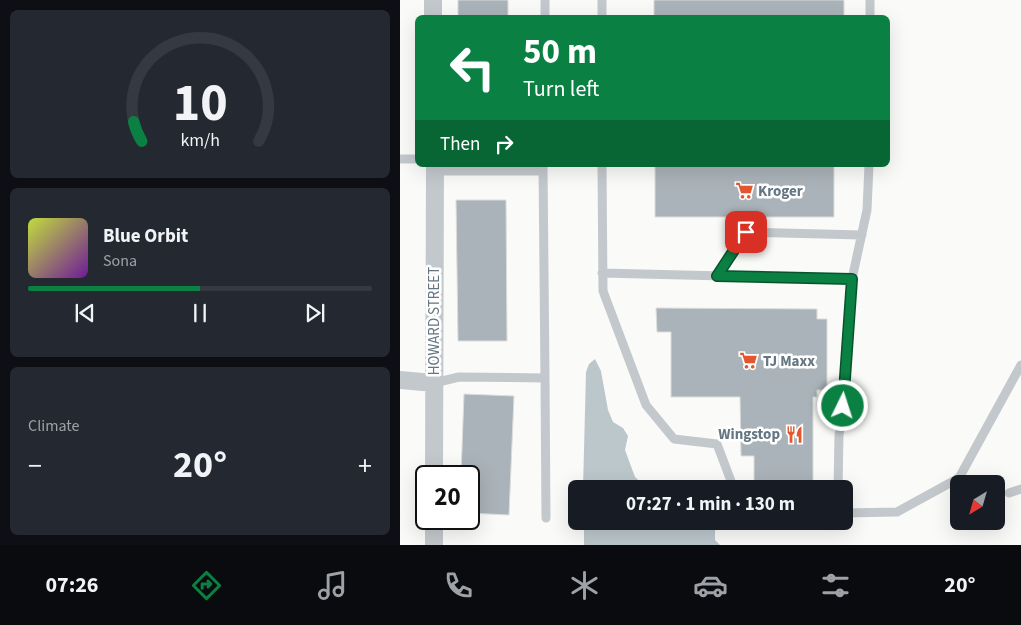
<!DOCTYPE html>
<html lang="en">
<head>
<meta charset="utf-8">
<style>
  :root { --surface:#171b24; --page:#242831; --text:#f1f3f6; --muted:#9ea1a6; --line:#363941; --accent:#0b8043 }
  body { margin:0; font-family:"Source Sans 3",sans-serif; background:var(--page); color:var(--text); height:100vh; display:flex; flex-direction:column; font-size:19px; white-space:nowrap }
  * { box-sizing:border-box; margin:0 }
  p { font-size:16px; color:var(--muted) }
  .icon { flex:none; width:28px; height:28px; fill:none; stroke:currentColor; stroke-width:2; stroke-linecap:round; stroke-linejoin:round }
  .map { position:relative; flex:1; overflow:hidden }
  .side { display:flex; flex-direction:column; gap:10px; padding:10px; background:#0d0f14; width:400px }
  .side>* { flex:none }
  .top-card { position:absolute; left:15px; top:15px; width:475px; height:152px; border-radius:8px; box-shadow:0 5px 20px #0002; background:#0b8043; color:#fff; overflow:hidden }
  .needle { width:32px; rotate:217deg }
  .controls { position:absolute; left:550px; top:475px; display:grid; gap:10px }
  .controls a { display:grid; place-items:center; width:55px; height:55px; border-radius:8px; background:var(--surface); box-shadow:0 5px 20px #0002; font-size:25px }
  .speed { position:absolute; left:15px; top:465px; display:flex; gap:10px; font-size:25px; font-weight:700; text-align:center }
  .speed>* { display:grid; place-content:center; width:65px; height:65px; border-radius:50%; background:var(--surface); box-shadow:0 5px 20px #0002; line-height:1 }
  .speed .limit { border:2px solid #111; border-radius:8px; background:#fff; color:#111 }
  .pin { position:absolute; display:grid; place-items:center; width:42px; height:42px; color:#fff; margin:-21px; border-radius:10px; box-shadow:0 2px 8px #0006 }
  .me { position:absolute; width:55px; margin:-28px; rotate:4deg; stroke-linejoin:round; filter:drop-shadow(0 0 4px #0008) }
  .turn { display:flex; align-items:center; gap:18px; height:105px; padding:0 25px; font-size:22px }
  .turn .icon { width:65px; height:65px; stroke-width:2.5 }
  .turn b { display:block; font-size:35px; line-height:42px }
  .then { display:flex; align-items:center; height:48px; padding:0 25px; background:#0003; gap:10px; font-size:19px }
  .big { font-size:38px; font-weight:700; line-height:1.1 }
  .side .widget { flex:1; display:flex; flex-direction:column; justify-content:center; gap:8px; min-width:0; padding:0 18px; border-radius:8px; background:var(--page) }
  .side .dial { align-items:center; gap:0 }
  .dial svg { height:130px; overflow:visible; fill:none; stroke:var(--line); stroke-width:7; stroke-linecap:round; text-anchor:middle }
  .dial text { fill:var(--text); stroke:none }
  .song { display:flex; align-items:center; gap:15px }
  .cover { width:60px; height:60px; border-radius:8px; background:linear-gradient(135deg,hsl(70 70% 55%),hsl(280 70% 35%)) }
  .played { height:5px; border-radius:2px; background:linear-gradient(90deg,var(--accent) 50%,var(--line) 50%) }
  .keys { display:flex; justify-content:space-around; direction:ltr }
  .heat { display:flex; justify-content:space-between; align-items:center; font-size:28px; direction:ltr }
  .trip { position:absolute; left:168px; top:480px; width:285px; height:50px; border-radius:8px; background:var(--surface); box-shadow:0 5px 20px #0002; font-weight:700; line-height:50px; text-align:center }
  .tabs { display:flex; height:80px; justify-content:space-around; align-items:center; background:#090b0e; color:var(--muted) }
  .tabs .icon { width:35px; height:35px }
  .tabs .active { color:var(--accent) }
  .tabs b { font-size:22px; color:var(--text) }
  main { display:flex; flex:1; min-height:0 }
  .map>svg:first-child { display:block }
  .water { fill:#bbc7cb }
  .building { fill:#aab3b9; stroke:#dcdcda }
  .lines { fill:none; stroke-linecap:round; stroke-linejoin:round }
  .service { stroke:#c3c8cc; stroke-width:9 }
  .minor { stroke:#c3c8cc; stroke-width:18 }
  .route-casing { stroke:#07532c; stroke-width:12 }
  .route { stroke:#0b8043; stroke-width:9 }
  .labels { text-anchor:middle; stroke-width:5; stroke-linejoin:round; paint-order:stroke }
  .poi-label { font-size:15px; font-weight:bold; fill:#657683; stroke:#fff; text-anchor:start }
  .street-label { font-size:15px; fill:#657683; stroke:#fff }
</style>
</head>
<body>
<main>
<section class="side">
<div class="widget dial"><svg viewBox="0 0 100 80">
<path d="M14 69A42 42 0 1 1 86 69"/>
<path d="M14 69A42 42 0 0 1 9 57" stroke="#0b8043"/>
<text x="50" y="56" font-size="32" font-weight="700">10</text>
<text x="50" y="72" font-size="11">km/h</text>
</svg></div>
<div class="widget">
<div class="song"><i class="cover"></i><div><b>Blue Orbit</b><p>Sona</p></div></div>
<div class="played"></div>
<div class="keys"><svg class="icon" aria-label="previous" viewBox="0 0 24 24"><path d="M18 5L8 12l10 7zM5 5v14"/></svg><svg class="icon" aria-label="pause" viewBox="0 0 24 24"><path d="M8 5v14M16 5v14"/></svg><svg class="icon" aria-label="next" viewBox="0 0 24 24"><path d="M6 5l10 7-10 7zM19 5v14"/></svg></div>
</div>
<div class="widget"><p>Climate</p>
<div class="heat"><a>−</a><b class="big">20°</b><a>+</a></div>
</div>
</section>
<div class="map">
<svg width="621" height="545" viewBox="0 0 621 545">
  <rect width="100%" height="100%" fill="#fafaf8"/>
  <path class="water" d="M195,359L201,371L208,410L213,422L223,428L228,436L225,450L235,477L248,489H183L186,372L189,364Z
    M184,521H306L315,528V540L320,545H184Z"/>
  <path class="building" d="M58,0H108V18H58Z
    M254,0H444V18H254Z
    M255,165H434V217H255Z
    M56,200H106L107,341H58Z
    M256,308L417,309V319H427V390H417V397H413V489H354V456H341L340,397H271V332H257Z
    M64,394L114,396L109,515L69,513V476H61Z"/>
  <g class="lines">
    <path class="service" d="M202,0V18
      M470,0V18
      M145,18V0
      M0,159H18
      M202,165L203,291L246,405L274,439L317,444L334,489
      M35,171H143
      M202,273L452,279
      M317,276L346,232L462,235
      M145,378L146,518
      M34,383L59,377L145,378L143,165
      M438,489L439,435L442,417L448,325L452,279L467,210L469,165
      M609,493L621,489
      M444,513L497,512L559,478L621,365"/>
    <path class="minor" d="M33,18V0
      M0,380L34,383
      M34,476L35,165
      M34,545V519"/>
  </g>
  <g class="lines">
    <defs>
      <path id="route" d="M346,232L317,276L452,279L443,406"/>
    </defs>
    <use href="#route" class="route-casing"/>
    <use href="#route" class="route"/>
  </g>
  <defs>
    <symbol id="supermarket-bare" viewBox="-9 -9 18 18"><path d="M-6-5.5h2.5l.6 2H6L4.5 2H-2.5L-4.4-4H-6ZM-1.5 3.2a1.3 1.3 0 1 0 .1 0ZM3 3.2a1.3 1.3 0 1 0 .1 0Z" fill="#e4572e" stroke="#fff" stroke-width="2.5" paint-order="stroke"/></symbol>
    <symbol id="restaurant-bare" viewBox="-9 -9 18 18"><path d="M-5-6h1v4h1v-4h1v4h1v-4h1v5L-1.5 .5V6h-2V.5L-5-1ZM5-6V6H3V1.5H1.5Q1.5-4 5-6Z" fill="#e4572e" stroke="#fff" stroke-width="2.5" paint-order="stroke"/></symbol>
  </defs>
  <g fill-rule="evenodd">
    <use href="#supermarket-bare" x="332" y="178" width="25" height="25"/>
    <use href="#supermarket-bare" x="336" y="348" width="25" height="25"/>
    <use href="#restaurant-bare" x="382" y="422" width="25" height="25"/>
  </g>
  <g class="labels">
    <g class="poi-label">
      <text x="358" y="196">Kroger</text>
      <text x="363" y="366">TJ Maxx</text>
      <text x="380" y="439" text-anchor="end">Wingstop</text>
    </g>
    <g class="street-label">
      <text transform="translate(34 321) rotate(-90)" y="5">HOWARD STREET</text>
    </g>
  </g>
</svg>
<div class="controls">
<a><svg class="needle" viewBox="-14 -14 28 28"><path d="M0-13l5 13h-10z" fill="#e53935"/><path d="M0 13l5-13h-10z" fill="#9ea1a6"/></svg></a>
</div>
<div class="speed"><div class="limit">20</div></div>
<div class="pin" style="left:346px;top:232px;background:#d93025"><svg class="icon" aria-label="arrive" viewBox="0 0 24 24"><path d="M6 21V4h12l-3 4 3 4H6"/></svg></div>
<svg class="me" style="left:443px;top:406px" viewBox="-20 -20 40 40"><circle r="17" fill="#0b8043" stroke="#fff" stroke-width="3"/><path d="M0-11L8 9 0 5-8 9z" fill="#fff"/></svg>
<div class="trip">07:27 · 1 min · 130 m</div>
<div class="top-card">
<div class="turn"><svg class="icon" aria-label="left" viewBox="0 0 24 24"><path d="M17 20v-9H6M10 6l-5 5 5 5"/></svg><div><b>50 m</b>Turn left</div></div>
<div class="then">Then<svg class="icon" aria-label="right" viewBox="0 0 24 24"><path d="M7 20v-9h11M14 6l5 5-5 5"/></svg></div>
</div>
</div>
</main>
<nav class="tabs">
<b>07:26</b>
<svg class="icon active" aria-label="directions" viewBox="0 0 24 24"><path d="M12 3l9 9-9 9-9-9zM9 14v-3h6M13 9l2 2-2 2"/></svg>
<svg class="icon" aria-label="music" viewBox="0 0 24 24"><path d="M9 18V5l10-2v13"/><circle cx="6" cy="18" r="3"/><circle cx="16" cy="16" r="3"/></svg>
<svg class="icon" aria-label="phone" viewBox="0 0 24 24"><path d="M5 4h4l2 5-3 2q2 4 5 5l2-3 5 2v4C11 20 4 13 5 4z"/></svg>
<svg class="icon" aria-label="climate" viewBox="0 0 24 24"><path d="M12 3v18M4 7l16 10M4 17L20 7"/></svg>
<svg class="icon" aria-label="car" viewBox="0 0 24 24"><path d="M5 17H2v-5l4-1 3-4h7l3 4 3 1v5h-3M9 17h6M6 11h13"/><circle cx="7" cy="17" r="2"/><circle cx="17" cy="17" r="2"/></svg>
<svg class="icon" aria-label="filters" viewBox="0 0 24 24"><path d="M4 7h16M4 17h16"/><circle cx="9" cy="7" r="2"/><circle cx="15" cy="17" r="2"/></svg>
<b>20°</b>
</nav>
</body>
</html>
